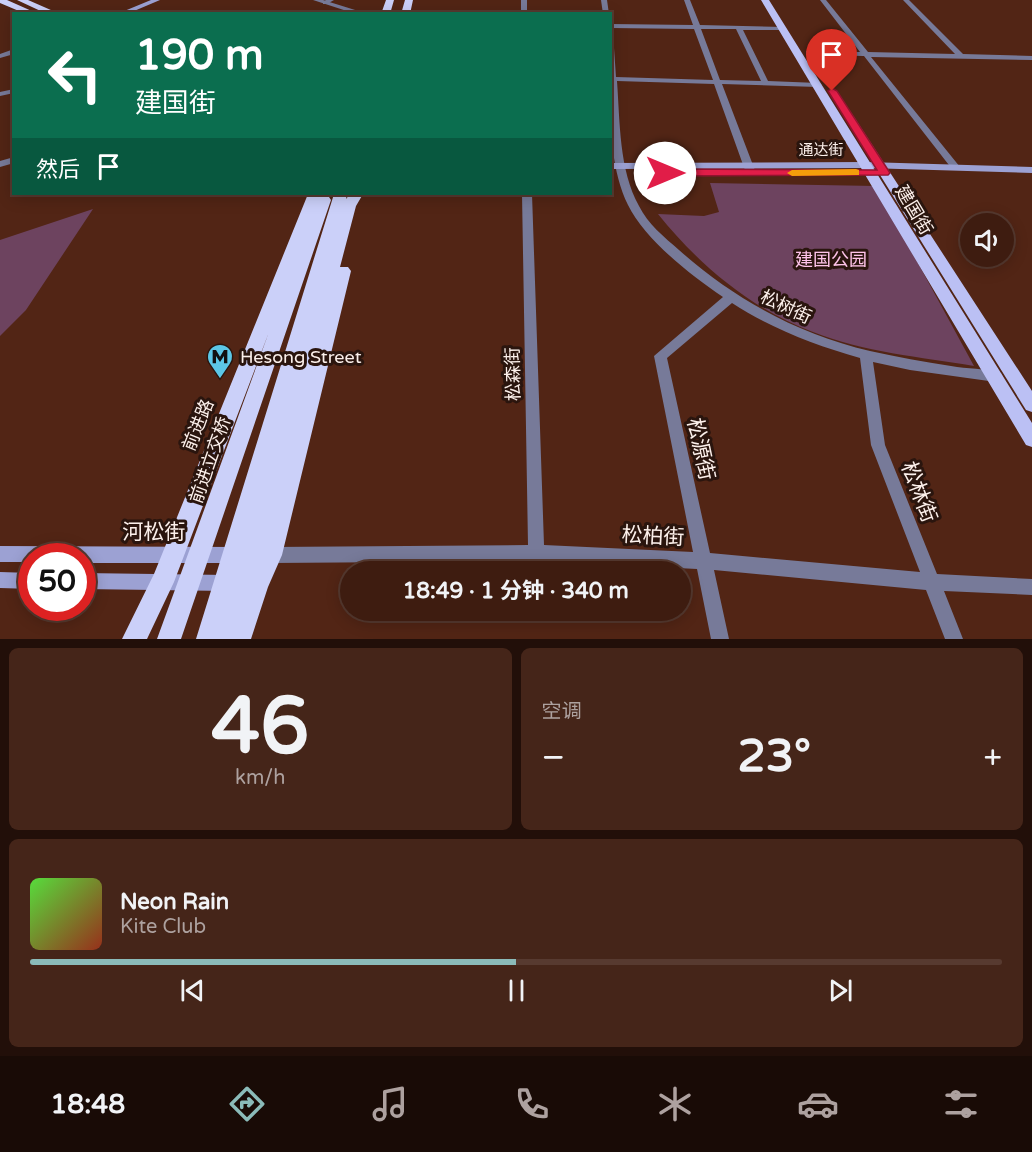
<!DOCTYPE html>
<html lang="zh">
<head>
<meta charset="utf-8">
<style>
  :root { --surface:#3e1c10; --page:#452519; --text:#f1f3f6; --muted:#ada19f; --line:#573a30; --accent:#8bbbb9 }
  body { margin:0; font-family:"Varela Round","Noto Sans SC",sans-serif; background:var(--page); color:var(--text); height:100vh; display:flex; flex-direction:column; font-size:22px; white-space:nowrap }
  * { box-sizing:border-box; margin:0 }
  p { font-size:20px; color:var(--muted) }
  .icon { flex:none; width:33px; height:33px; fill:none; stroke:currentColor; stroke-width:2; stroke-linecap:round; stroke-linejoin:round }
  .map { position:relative; height:639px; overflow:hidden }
  .side { display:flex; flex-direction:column; gap:9px; padding:9px; background:#220f09; flex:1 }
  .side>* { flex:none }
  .hud { position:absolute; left:12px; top:12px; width:600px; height:183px; border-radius:0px; box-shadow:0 3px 15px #0003,0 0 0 2px var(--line); background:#0b6e4f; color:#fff; overflow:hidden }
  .controls { position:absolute; left:960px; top:213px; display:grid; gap:12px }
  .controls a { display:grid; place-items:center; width:54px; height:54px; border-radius:50%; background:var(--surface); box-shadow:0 3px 15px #0003,0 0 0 2px var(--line); font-size:30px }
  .speed { position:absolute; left:18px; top:543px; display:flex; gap:12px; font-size:30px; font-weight:700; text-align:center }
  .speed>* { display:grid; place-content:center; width:78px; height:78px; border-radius:50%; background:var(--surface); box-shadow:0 3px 15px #0003,0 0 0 2px var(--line); line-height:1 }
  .speed .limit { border:9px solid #d22; background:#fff; color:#111 }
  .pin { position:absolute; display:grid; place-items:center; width:51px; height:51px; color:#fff; margin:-62px -26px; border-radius:50% 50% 50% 0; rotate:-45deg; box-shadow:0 0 6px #0007 }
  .pin .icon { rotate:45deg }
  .me { position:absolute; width:66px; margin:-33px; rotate:90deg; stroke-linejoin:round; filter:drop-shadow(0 0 4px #0008) }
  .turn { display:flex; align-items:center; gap:21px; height:126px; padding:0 24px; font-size:27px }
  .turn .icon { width:78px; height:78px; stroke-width:2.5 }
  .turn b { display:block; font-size:42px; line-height:51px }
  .then { display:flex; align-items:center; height:57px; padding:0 24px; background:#0003; gap:12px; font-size:22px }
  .big { font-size:45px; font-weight:700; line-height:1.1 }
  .side .widget { flex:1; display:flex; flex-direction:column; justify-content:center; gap:9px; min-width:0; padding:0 21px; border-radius:9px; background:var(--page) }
  .side .dial { align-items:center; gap:0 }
  .dial b { font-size:78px; line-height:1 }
  .song { display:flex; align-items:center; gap:18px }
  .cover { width:72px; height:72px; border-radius:9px; background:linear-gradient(135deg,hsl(110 70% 55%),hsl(10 70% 35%)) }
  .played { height:6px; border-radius:3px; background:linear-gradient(90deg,var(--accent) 50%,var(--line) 50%) }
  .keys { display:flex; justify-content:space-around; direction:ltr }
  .heat { display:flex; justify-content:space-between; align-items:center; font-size:33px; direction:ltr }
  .side .tiles { flex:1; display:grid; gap:9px; grid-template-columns:1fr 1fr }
  .widget:last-child { grid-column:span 2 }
  .trip { position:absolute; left:340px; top:561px; width:351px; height:60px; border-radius:30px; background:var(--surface); box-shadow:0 3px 15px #0003,0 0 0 2px var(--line); font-weight:700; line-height:60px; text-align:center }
  .tab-bar { display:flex; height:96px; justify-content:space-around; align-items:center; background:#190b06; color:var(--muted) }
  .tab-bar .icon { width:42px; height:42px }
  .tab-bar .active { color:var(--accent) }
  .tab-bar b { font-size:27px; color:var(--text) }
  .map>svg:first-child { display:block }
  .green { fill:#6d435f }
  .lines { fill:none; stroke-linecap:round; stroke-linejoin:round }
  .minor { fill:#777a99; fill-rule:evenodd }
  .tertiary { fill:#777a99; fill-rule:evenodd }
  .secondary { fill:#9ca1d3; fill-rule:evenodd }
  .primary { fill:#bbc0f4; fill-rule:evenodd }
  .trunk { fill:#cbd0f9; fill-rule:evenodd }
  .route { fill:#e11d48; stroke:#92132f; stroke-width:1.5 }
  .slow { fill:#f59e0b }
  .labels { text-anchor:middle; stroke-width:6; stroke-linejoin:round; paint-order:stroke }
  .far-street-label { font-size:15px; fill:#fcf0eb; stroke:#2a150e }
  .street-label { font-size:18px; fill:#fcf0eb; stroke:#2a150e }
  .park-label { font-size:18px; fill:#fec3e9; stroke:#2a150e }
  .poi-label { font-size:18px; fill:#fcf0eb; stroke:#2a150e; text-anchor:start }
  .near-street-label { font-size:21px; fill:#fcf0eb; stroke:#2a150e }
</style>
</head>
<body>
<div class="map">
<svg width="1032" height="639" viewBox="0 0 1032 639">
  <rect width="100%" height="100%" fill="#522515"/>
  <path class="green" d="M710,183L876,186L974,366C921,357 863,352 813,332C751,309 699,265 658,214L704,216L719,212Z
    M93,209L26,310L0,336V240Z"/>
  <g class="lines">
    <path class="minor" d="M326,0H334L327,4H323V2Z
      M14,49V54L0,58V54Z
      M14,89V93L0,96V92Z"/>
    <path class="tertiary" d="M313,0H323L368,14H356Z
      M521,0H527V14H521Z
      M601,0H607L609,14H603Z
      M684,0H690L700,25L783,27L784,28L781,30H743L768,81L818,83L822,85L818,87L722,84L756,173L751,176L746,173L714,84L617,81C620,122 619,170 639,206C648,224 664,237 679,250C734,299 798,334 870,351C897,357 924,362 951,366C967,369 985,368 1001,373L1003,377L1001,381L996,382L910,370L873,362L885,445L937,574L1032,579V595L944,591L963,639H945L926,590L714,570L729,639H711L697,569L536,561L271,563L265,561L263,555L265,549L271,547L528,545L522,194H532L544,545L693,552L654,356L723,297C692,276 645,240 628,205C606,160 610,95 610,46L614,48L616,77L713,80L694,29L610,28V24L693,25ZM701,29H736L761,81L720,80ZM732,303C772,329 815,345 860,358L871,445L920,572L710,553L667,358Z
      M820,0H826L868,52L955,54L903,0H909L963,54L1032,56V60L871,57L960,167L955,170L952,169L864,56L806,55V51H809L860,52Z
      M14,157V163L0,167V161Z"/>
    <path class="secondary" d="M151,0H160L127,14H117Z
      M866,162L1032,167V173L866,168L610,169V163Z
      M0,546L237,547L243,549L245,555L243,561L237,563H82V556H32V562H0Z
      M0,572L32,573V589L0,588Z
      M82,573L228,575L234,577L236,583L234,589L228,591L82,589Z"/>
    <path class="primary" d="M761,0H769L1032,423V447L1026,445Z
      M849,114L854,117L1032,391V412L1026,410L844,117Z"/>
    <path class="trunk" d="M0,0H7L34,12L26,14L0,3Z
      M17,0H28L60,14H47Z
      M386,0H394L390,14H381Z
      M405,0H413L410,14H401Z
      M308,194H321V197H329L331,200L181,639H157L269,332L174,582L147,639H122L154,574Z
      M334,194H347L346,199L350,194H363L356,206L340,267H348L351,271L282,555L268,587L251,639H196Z"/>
  </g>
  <path class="route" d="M832,88L837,91L890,173L888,175L665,176L659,173L665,169L877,170L828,91Z"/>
  <path class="slow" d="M856,169L859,170V175L792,176L787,173L792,170Z"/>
  <defs>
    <symbol id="metro-pin" viewBox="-11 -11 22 30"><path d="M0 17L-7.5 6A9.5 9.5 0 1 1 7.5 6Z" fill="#5cc7e7" stroke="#2a150e"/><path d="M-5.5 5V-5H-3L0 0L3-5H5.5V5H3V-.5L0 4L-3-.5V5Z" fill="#111"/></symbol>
  </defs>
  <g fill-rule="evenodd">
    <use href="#metro-pin" x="205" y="342" width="30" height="40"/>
  </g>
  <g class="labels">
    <g class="far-street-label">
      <text x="821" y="155">通达街</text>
    </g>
    <g class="street-label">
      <text transform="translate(914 210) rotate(59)" y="6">建国街</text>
      <text transform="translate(786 307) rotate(25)" y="6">松树街</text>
      <text transform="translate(513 374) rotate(-91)" y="6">松森街</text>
      <text transform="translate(198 425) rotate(-68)" y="6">前进路</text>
      <text transform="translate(210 460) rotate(-71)" y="6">前进立交桥</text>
    </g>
    <g class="park-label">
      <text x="831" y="266">建国公园</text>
    </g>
    <g class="poi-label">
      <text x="240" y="363">Hesong Street</text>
    </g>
    <g class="near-street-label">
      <text transform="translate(701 449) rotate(78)" y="7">松源街</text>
      <text transform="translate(919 492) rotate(69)" y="7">松林街</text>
      <text x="154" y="539">河松街</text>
      <text transform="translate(653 536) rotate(3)" y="7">松柏街</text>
    </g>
  </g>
</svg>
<div class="controls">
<a><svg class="icon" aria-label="sound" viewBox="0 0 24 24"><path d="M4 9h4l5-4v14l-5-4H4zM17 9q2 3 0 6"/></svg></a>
</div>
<div class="speed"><div class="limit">50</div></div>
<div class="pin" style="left:832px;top:91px;background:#d93025"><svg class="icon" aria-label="arrive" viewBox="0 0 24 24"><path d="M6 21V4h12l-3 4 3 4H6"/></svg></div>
<svg class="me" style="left:665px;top:173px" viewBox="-20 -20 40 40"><circle r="19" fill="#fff"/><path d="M0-13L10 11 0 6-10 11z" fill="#e11d48"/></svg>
<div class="trip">18:49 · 1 分钟 · 340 m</div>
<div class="hud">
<div class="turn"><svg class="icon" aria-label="left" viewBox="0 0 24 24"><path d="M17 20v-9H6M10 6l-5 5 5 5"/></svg><div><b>190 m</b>建国街</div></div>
<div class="then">然后<svg class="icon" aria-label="arrive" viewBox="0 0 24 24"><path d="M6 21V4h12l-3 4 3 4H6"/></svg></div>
</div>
</div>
<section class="side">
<div class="tiles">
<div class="widget dial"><b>46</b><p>km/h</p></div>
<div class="widget"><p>空调</p>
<div class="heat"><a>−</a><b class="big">23°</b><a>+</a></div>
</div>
<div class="widget">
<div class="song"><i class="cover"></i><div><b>Neon Rain</b><p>Kite Club</p></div></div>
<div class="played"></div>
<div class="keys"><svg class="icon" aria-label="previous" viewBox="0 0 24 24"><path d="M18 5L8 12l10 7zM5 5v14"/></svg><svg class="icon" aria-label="pause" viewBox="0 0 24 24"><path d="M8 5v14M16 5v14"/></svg><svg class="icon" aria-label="next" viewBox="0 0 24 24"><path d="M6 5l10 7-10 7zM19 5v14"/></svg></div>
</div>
</div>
</section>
<nav class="tab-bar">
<b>18:48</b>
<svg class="icon active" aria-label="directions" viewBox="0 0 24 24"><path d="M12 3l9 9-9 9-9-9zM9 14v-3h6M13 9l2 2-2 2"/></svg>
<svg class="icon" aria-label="music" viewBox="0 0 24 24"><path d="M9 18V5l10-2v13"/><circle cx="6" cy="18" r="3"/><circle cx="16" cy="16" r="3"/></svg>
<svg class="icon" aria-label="phone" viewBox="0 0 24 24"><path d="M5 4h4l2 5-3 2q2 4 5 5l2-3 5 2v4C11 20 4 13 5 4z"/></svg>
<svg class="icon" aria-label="climate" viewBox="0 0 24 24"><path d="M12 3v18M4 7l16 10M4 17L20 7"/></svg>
<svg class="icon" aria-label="car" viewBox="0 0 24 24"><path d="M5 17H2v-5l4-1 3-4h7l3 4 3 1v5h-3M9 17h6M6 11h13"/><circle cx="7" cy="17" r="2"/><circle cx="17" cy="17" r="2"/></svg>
<svg class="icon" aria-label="filters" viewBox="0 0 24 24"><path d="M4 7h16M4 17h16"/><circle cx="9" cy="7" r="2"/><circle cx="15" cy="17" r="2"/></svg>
</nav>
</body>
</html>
